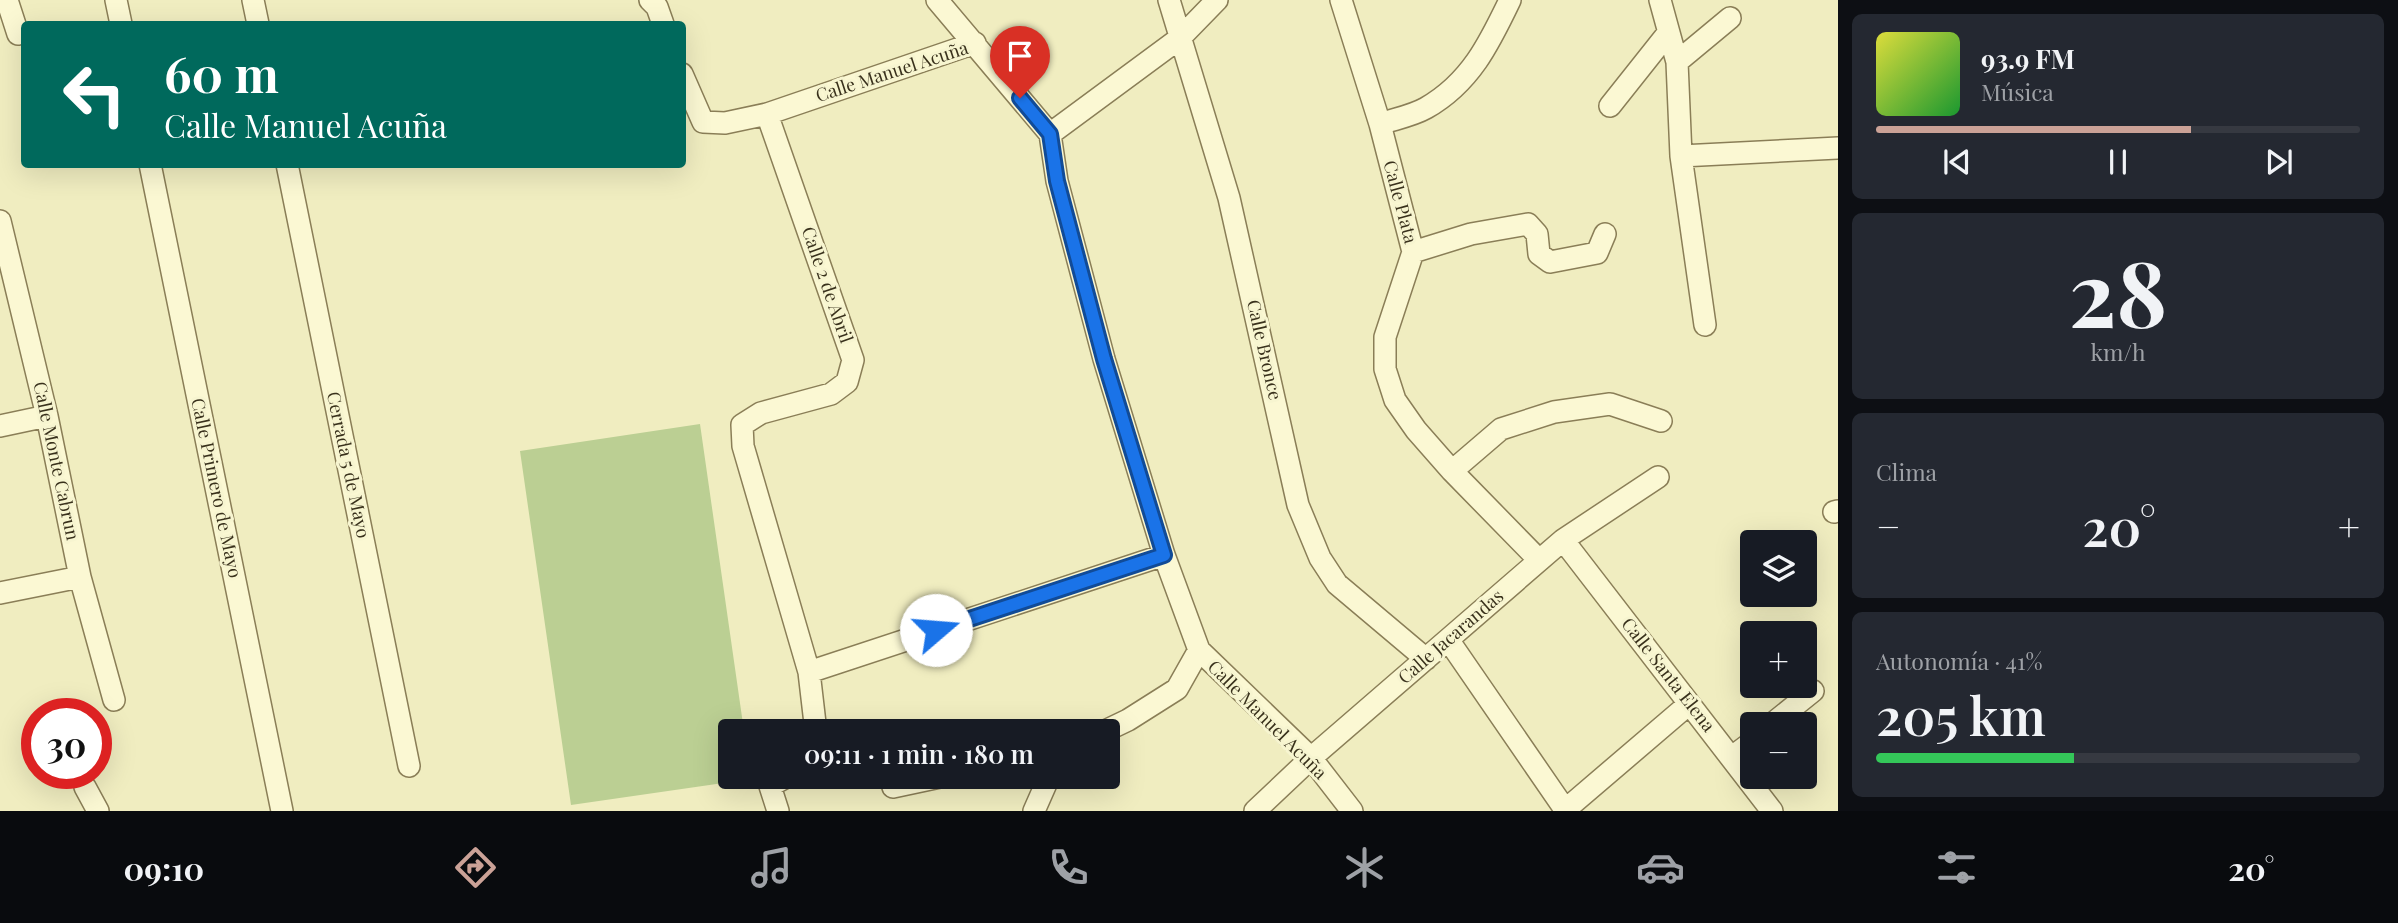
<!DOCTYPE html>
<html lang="es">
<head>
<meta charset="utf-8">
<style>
  :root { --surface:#171b24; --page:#242831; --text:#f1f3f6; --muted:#9ea1a6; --line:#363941; --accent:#cba297 }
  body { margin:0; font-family:"Playfair Display",serif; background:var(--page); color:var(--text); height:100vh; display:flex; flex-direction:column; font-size:26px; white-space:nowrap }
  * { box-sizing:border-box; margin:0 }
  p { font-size:23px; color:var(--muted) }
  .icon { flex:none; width:38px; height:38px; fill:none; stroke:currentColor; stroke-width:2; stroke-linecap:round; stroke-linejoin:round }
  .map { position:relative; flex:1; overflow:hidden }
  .details { display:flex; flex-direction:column; gap:14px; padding:14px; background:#0d0f14; width:560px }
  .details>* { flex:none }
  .banner { position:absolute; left:21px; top:21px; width:665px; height:147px; border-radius:7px; box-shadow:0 7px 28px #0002; background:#00695c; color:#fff; overflow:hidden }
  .fabs { position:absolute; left:1740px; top:530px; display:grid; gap:14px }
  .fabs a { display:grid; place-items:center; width:77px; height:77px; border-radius:7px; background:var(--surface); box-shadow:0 7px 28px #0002; font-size:35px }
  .speed { position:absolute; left:21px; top:698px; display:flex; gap:14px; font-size:35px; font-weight:700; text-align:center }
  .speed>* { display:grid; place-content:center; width:91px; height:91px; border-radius:50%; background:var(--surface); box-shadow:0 7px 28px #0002; line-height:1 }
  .speed .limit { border:10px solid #d22; background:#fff; color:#111 }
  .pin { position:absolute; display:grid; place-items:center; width:60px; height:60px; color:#fff; margin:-72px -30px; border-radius:50% 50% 50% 0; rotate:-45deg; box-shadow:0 0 7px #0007 }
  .pin .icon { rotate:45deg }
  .me { position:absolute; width:77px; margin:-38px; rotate:72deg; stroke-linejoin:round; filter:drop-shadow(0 0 5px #0008) }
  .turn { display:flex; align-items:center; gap:24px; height:147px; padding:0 28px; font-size:32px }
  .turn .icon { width:91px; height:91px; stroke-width:2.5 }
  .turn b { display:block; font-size:49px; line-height:60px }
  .big { font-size:52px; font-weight:600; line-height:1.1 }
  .details .tile { flex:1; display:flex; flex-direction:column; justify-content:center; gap:10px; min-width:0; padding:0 24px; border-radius:10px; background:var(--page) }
  .details .dial { align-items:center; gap:0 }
  .dial b { font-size:91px; line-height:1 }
  .song { display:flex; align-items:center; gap:21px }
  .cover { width:84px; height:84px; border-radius:10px; background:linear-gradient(135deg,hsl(60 70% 55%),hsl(130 70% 35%)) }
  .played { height:7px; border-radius:4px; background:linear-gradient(90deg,var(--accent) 65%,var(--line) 65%) }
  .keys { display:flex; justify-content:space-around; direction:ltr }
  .heat { display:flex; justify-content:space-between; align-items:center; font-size:38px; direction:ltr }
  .charge { height:10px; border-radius:5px; background:linear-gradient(90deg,#34c759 41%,var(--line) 0) }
  .trip { position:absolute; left:718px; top:719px; width:402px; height:70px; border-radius:7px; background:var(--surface); box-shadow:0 7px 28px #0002; font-weight:600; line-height:70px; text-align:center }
  .tab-bar { display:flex; height:112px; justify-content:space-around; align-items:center; background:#090b0e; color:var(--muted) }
  .tab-bar .icon { width:49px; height:49px }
  .tab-bar .selected { color:var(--accent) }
  .tab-bar b { font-size:32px; color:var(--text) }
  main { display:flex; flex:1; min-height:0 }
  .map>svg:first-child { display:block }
  .green { fill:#bbcf93 }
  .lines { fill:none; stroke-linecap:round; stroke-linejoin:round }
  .minor-casing { stroke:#8a7e57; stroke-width:24 }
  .minor { stroke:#fbf8d3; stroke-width:21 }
  .route-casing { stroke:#114b97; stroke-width:18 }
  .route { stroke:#1a73e8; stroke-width:12 }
  .labels { text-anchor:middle; stroke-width:6; stroke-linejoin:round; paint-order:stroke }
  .street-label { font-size:18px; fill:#39311c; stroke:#f7f5d0 }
</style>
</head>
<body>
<main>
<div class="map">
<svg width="1838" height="811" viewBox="0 0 1838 811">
  <rect width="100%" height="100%" fill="#f0edc0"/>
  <path class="green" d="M700,424L744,731L730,732V777L751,779L571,805L520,451Z"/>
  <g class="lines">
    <defs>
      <path id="minor" d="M7,0L18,34
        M116,0L121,24
        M253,0L258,24
        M650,0L657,7L663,24
        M937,0L1050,134L1057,181L1104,359L1164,555L1199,650L1311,758L1352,811
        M1169,0L1229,198L1298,505L1320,558L1337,584L1426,659
        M1341,0L1380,124L1413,252L1385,337V369L1395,400L1416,430L1452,471L1539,560
        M1660,0L1677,62L1681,156L1705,325
        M1677,62L1730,18
        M682,74L703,122L725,123L767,114L975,43
        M1610,106L1668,33
        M767,114L853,360L847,382L831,394L761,413L742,425L743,446L809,672L816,732
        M1380,124C1394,119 1412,116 1426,108C1470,83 1489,44 1510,0
        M1050,134L1180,38L1217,0
        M1681,156L1838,148
        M150,164L282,811
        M287,164L409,766
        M0,221L47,416L80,577L114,700
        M1413,252L1471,234L1528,224L1537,234L1539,254L1550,262L1597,253L1605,234
        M0,426L47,416
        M1452,471L1501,429L1554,412L1610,404L1661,421
        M1834,512L1838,511
        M1563,540L1772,811
        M0,593L80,577
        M1449,641L1566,811
        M809,672L1164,555
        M1772,724L1813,691
        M1103,732L1128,720L1177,689L1199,650
        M1732,757L1752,742
        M85,787L98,811
        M893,787L940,777
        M1565,810L1689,704
        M778,811L770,786L786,777
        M1034,811L1049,777
        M1255,811L1311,758L1563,540L1658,477"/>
    </defs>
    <use href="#minor" class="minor-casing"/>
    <use href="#minor" class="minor"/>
  </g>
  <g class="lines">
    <defs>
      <path id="route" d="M936,630L1164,555L1104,359L1057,181L1050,134L1020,98"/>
    </defs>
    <use href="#route" class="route-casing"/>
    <use href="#route" class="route"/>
  </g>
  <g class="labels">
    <g class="street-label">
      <text transform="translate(892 72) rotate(-18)" y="6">Calle Manuel Acuña</text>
      <text transform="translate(1400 202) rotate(75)" y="6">Calle Plata</text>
      <text transform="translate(827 285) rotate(71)" y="6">Calle 2 de Abril</text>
      <text transform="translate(1264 350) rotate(77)" y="6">Calle Bronce</text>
      <text transform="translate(56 461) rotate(78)" y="6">Calle Monte Cabrun</text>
      <text transform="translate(348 465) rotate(78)" y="6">Cerrada 5 de Mayo</text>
      <text transform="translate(216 488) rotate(78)" y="6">Calle Primero de Mayo</text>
      <text transform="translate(1451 637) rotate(-41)" y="6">Calle Jacarandas</text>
      <text transform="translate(1668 675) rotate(52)" y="6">Calle Santa Elena</text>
      <text transform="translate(1267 720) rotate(45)" y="6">Calle Manuel Acuña</text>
    </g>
  </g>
</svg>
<div class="fabs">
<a><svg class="icon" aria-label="layers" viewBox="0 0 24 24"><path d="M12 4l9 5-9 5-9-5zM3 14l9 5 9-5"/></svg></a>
<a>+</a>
<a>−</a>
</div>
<div class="speed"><div class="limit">30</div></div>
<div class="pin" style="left:1020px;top:98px;background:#d93025"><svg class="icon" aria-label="arrive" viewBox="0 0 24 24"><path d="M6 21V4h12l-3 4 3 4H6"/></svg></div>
<svg class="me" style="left:936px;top:630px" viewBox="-20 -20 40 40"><circle r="19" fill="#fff"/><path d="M0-13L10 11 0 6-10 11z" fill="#1a73e8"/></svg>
<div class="trip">09:11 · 1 min · 180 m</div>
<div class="banner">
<div class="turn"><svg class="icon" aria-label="left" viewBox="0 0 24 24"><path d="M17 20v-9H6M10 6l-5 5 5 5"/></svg><div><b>60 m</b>Calle Manuel Acuña</div></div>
</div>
</div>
<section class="details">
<div class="tile">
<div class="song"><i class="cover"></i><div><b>93.9 FM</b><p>Música</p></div></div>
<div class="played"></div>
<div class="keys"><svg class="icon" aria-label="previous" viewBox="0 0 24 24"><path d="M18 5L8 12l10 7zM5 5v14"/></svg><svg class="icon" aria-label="pause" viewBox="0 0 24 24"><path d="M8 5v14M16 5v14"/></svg><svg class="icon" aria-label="next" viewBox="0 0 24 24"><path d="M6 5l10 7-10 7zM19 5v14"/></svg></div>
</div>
<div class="tile dial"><b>28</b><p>km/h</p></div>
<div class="tile"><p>Clima</p>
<div class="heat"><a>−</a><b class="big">20°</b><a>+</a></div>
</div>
<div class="tile"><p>Autonomía · 41%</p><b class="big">205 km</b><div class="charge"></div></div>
</section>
</main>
<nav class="tab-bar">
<b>09:10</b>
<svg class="icon selected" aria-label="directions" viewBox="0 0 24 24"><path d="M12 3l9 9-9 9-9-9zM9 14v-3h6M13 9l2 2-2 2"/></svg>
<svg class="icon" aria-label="music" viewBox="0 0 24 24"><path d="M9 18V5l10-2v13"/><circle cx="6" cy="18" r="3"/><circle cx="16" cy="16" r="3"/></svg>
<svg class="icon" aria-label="phone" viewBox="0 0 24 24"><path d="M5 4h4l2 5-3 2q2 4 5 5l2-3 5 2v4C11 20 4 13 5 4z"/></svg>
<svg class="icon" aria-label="climate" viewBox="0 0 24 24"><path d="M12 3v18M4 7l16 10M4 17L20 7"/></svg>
<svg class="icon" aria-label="car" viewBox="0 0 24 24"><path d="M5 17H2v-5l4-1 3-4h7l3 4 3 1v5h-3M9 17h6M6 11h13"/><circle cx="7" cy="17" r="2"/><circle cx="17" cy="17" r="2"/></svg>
<svg class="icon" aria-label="filters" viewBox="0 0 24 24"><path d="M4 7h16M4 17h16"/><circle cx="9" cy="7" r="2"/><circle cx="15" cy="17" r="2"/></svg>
<b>20°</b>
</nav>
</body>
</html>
